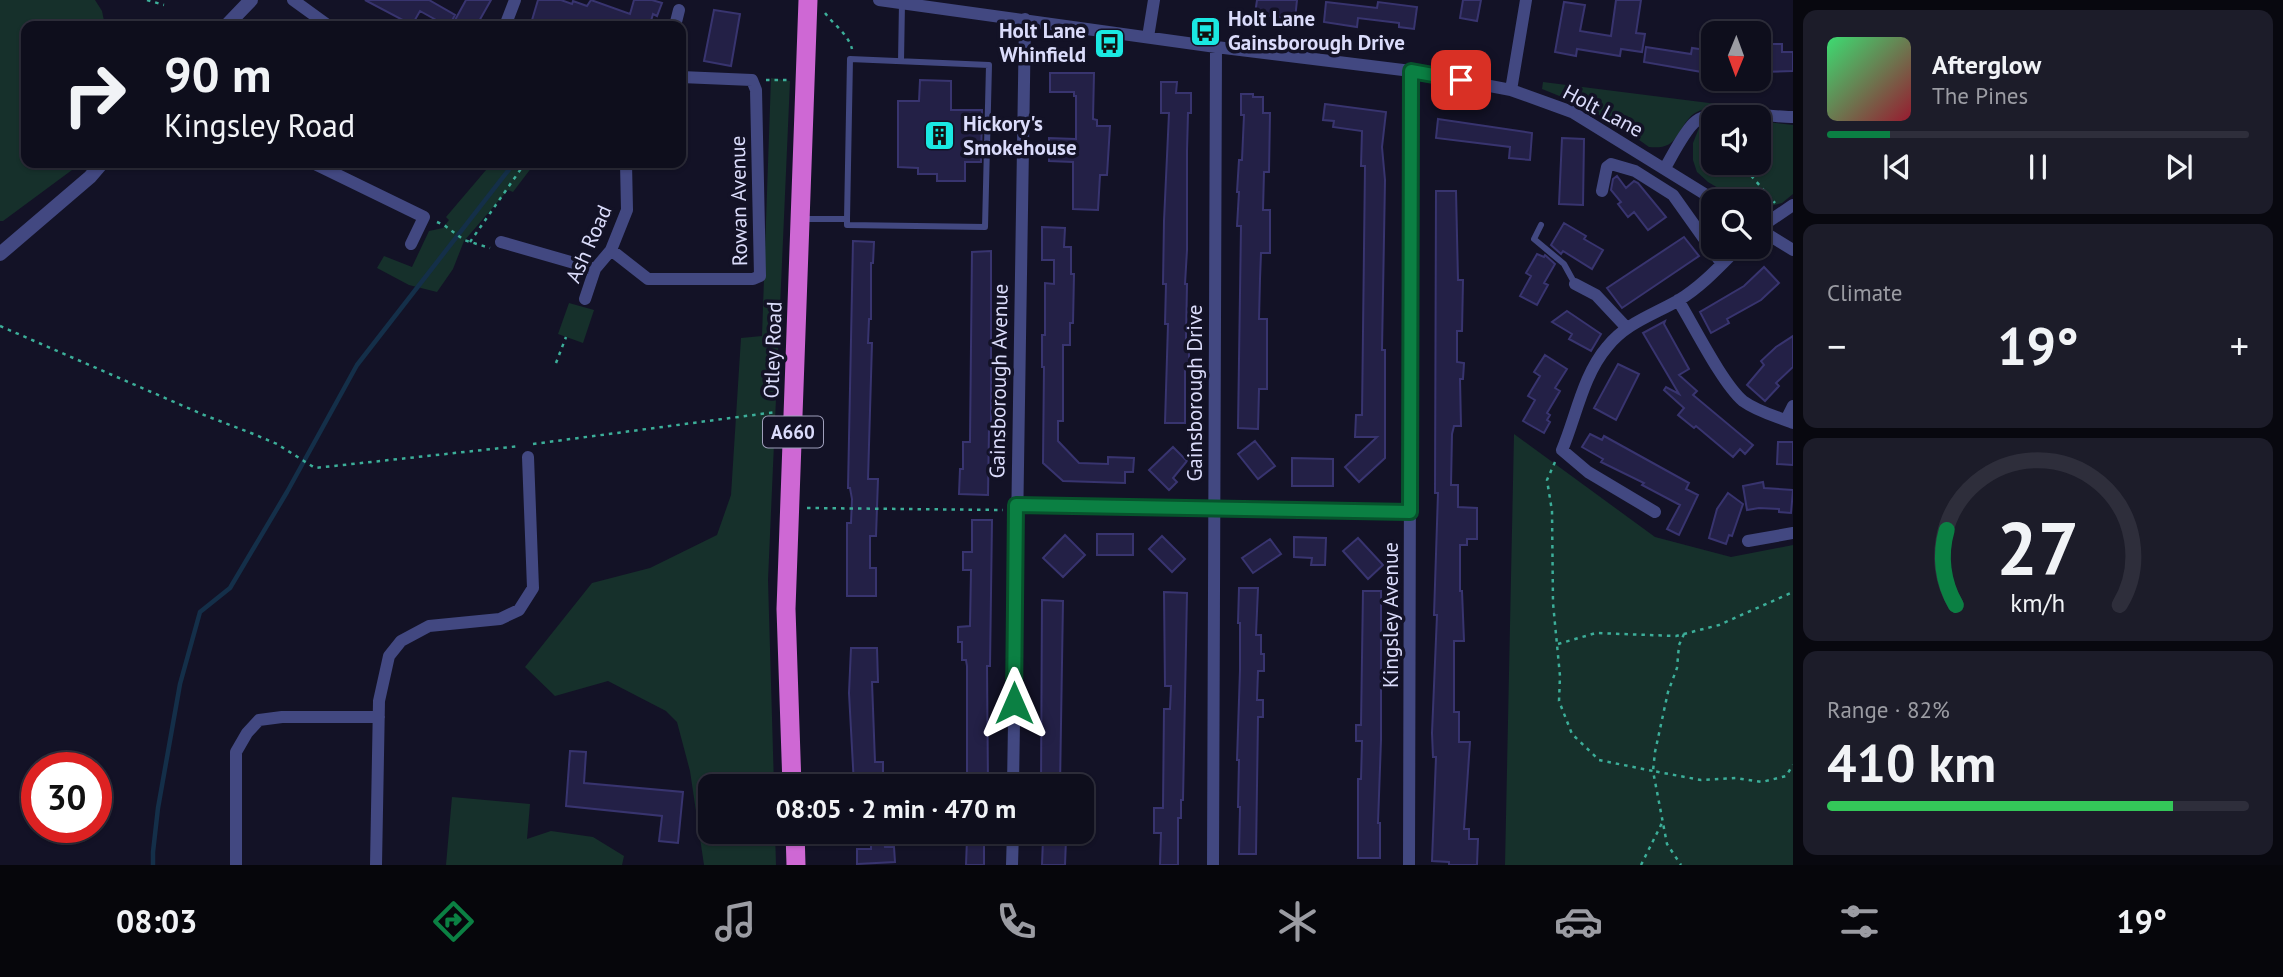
<!DOCTYPE html>
<html lang="en">
<head>
<meta charset="utf-8">
<style>
  :root { --surface:#0e0e1c; --page:#1c1c29; --text:#f1f3f6; --muted:#9b9ca3; --line:#2e2e3b; --accent:#0b8043 }
  body { margin:0; font-family:"PT Sans",sans-serif; background:var(--page); color:var(--text); height:100vh; display:flex; flex-direction:column; font-size:26px; white-space:nowrap }
  * { box-sizing:border-box; margin:0 }
  p { font-size:23px; color:var(--muted) }
  .icon { flex:none; width:38px; height:38px; fill:none; stroke:currentColor; stroke-width:2; stroke-linecap:round; stroke-linejoin:round }
  .map { position:relative; flex:1; overflow:hidden }
  .sheet { display:flex; flex-direction:column; gap:10px; padding:10px; background:#08080f; width:490px }
  .sheet>* { flex:none }
  .hud { position:absolute; left:21px; top:21px; width:665px; height:147px; border-radius:14px; box-shadow:0 2px 5px #0004,0 0 0 2px var(--line); background:#0e0e1c; color:var(--text); overflow:hidden }
  .needle { width:46px; rotate:181deg }
  .buttons { position:absolute; left:1701px; top:21px; display:grid; gap:14px }
  .buttons a { display:grid; place-items:center; width:70px; height:70px; border-radius:14px; background:var(--surface); box-shadow:0 2px 5px #0004,0 0 0 2px var(--line); font-size:35px }
  .speed { position:absolute; left:21px; top:752px; display:flex; gap:14px; font-size:35px; font-weight:700; text-align:center }
  .speed>* { display:grid; place-content:center; width:91px; height:91px; border-radius:50%; background:var(--surface); box-shadow:0 2px 5px #0004,0 0 0 2px var(--line); line-height:1 }
  .speed .limit { border:10px solid #d22; background:#fff; color:#111 }
  .pin { position:absolute; display:grid; place-items:center; width:60px; height:60px; color:#fff; margin:-30px; border-radius:14px; box-shadow:0 4px 10px #0006 }
  .me { position:absolute; width:77px; margin:-38px; rotate:0deg; stroke-linejoin:round; filter:drop-shadow(0 0 5px #0008) }
  .turn { display:flex; align-items:center; gap:24px; height:147px; padding:0 28px; font-size:32px }
  .turn .icon { width:91px; height:91px; stroke-width:2.5 }
  .turn b { display:block; font-size:49px; line-height:60px }
  .big { font-size:52px; font-weight:600; line-height:1.1 }
  .sheet .tile { flex:1; display:flex; flex-direction:column; justify-content:center; gap:10px; min-width:0; padding:0 24px; border-radius:14px; background:var(--page) }
  .sheet .dial { align-items:center; gap:0 }
  .dial svg { height:182px; overflow:visible; fill:none; stroke:var(--line); stroke-width:7; stroke-linecap:round; text-anchor:middle }
  .dial text { fill:var(--text); stroke:none }
  .song { display:flex; align-items:center; gap:21px }
  .cover { width:84px; height:84px; border-radius:10px; background:linear-gradient(135deg,hsl(140 70% 55%),hsl(350 70% 35%)) }
  .played { height:7px; border-radius:4px; background:linear-gradient(90deg,var(--accent) 15%,var(--line) 15%) }
  .keys { display:flex; justify-content:space-around; direction:ltr }
  .heat { display:flex; justify-content:space-between; align-items:center; font-size:38px; direction:ltr }
  .charge { height:10px; border-radius:5px; background:linear-gradient(90deg,#34c759 82%,var(--line) 0) }
  .trip { position:absolute; left:698px; top:774px; width:396px; height:70px; border-radius:14px; background:var(--surface); box-shadow:0 2px 5px #0004,0 0 0 2px var(--line); font-weight:600; line-height:70px; text-align:center }
  .menu { display:flex; height:112px; justify-content:space-around; align-items:center; background:#06060b; color:var(--muted) }
  .menu .icon { width:49px; height:49px }
  .menu .selected { color:var(--accent) }
  .menu b { font-size:32px; color:var(--text) }
  main { display:flex; flex:1; min-height:0 }
  .map>svg:first-child { display:block }
  .green { fill:#16302b }
  .lines { fill:none; stroke-linecap:round; stroke-linejoin:round }
  .stream { stroke:#142f49; stroke-width:4.5 }
  .building { fill:#232046; stroke:#38346f; stroke-width:2 }
  .path { stroke:#3cae99; stroke-width:2.5; stroke-dasharray:3.5 5; stroke-linecap:butt }
  .service { stroke:#424881; stroke-width:6 }
  .minor { stroke:#424881; stroke-width:12 }
  .tertiary { stroke:#424881; stroke-width:14 }
  .trunk { stroke:#ce68d4; stroke-width:19 }
  .route-casing { stroke:#07532c; stroke-width:18 }
  .route { stroke:#0b8043; stroke-width:12 }
  .labels { text-anchor:middle; stroke-width:7; stroke-linejoin:round; paint-order:stroke }
  .shield { fill:#131226; stroke:#9f9fbb; stroke-width:2 }
  .shield-label { font-size:19px; font-weight:bold; fill:#dbdcfb }
  .poi-label { font-size:21px; font-weight:bold; fill:#dbdcfb; stroke:#131226; text-anchor:start }
  .street-label { font-size:21px; fill:#dbdcfb; stroke:#131226 }
</style>
</head>
<body>
<main>
<div class="map">
<svg width="1793" height="865" viewBox="0 0 1793 865">
  <rect width="100%" height="100%" fill="#131226"/>
  <path class="green" d="M0,0H95L102,11L105,26H26V163H77L72,170L3,221H0Z
    M771,78L790,81L768,580L774,786H710V831H775L776,865H704L690,771L677,722L666,711L608,681L555,696L525,667L592,583L650,568L717,535L731,495L741,338L762,336Z
    M1543,82L1717,104V106C1708,108 1697,110 1691,116C1675,133 1678,150 1649,147C1614,121 1583,105 1542,89Z
    M1713,121V163H1759V121L1793,125V194L1782,203L1759,209V201H1740L1708,182L1697,172L1693,160V143L1699,128Z
    M492,163H535L513,192L508,190L464,241L453,269L437,292L409,285L377,268L384,256L412,267L429,231L443,228L449,220L446,217Z
    M569,303L594,310L583,343L558,334Z
    M1514,434L1655,537L1731,557L1793,545V865H1505Z
    M452,797L530,804L527,839L551,831L593,837L624,856L622,865H446Z"/>
  <g class="lines">
    <path class="stream" d="M153,865V852L158,808L180,684L200,612L230,588L287,492L357,365L514,163"/>
  </g>
  <path class="building" d="M365,0H429L455,15L449,26H447L420,11L412,25Z
    M466,0H491L478,23L473,21L470,26L455,20Z
    M538,0H561L572,4L573,1L587,6L591,0L630,14L634,0H652L662,3L657,16L653,14L651,21L661,24L660,26H576L556,21L554,26H551L532,20Z
    M1257,0H1297L1295,19L1255,14Z
    M1463,0H1481L1477,21L1460,18Z
    M1616,0H1641L1636,33L1645,34L1642,52L1621,49L1620,56L1577,49L1576,56L1555,52L1564,2L1585,5L1580,31L1611,36Z
    M1326,2L1377,8L1378,2L1417,7L1414,29L1399,27V23L1358,18L1357,27L1324,22Z
    M714,10L740,14L731,66L704,61Z
    M1759,44H1782V52H1793V71L1759,72Z
    M1646,47L1691,54L1692,48L1713,51V74L1644,62Z
    M1050,73H1094L1093,119L1097,120V126H1110L1107,175H1100L1098,210L1073,209V162L1049,161V138L1076,139V96H1074V92H1050Z
    M920,80L951,81V110H982L981,162H965V181H937V174H918V168L898,167V101H919Z
    M1161,82H1177L1176,93H1191V113H1188L1187,151V250L1185,284H1187L1186,338V346L1189,347V359L1187,369H1185V423H1165L1168,324H1165L1166,284H1163L1164,221L1169,113H1161Z
    M1241,94H1253V97H1263V113H1270L1269,172H1264L1263,210H1270V253H1261L1260,279L1259,319H1267V389H1259L1258,429L1238,428L1241,226H1237L1239,192H1237L1239,160H1242L1244,115H1241Z
    M1325,104L1386,112L1382,147L1385,180L1382,350H1385V458L1359,482L1345,467L1377,437H1355L1356,415H1362L1365,166H1361L1362,131L1333,127L1334,121L1323,120Z
    M1438,119L1532,133L1530,160L1509,158L1510,147L1436,138Z
    M1562,138L1584,139L1583,205L1559,204Z
    M1617,176L1626,188L1634,181L1638,183L1666,217L1648,230L1634,212L1628,217L1618,204L1621,202L1611,190L1613,179Z
    M1436,191H1456L1458,280H1463L1462,331H1457V362L1464,363L1463,379H1460L1461,426H1454L1452,434L1451,485H1458V507L1477,508V539H1467V545H1460V591H1462L1464,641H1454V712H1459V742H1470L1464,829H1469V839H1478L1477,865H1449V862L1432,861L1436,757H1433L1432,733L1437,615H1434L1438,493H1435Z
    M1564,223L1586,236L1584,239L1603,250L1592,269L1563,251L1561,254L1551,245Z
    M1042,227L1065,228L1064,247H1071V274H1074L1073,323H1070V345H1063V421H1058V441L1079,463L1108,464V457L1134,458L1133,472H1125V483L1063,481L1043,463L1044,367H1042V335H1045V283L1054,284V260H1042Z
    M1684,237L1699,256L1622,308L1607,288Z
    M853,241L874,242L873,263H871V319H869L868,343H872L868,479H878L876,536H870V568H876V596H847V523H851L852,499L850,488H848Z
    M991,251V429H989L988,495L959,494L960,469H963V442H970L972,252Z
    M1537,254L1544,257L1545,255L1555,264L1544,283L1548,285L1537,305L1520,296L1531,276L1526,273Z
    M1764,267L1779,283L1761,300L1727,319L1729,323L1711,333L1700,312L1744,286Z
    M1567,311L1601,334L1591,351L1569,339L1572,334L1552,322Z
    M1665,321L1664,324L1689,369L1679,375L1697,391L1693,395L1753,445L1745,454L1740,449L1733,457L1696,426L1694,428L1678,415L1684,408L1664,390L1666,387L1679,394L1643,333Z
    M1793,336V367L1776,383L1779,386L1765,401L1747,385L1764,365L1761,361L1776,347Z
    M1545,355L1567,369L1555,388L1560,391L1547,413L1550,415L1547,420L1550,422L1544,433L1523,421L1535,400L1528,396L1540,376L1534,372Z
    M1618,364L1639,374L1616,420L1594,408Z
    M1590,434L1602,440L1604,436L1689,483L1686,489L1698,495L1679,535L1667,529L1680,505L1642,485L1644,483L1601,462L1603,459L1582,447Z
    M1255,441L1275,466L1258,479L1238,454Z
    M1778,442H1793V465L1777,464Z
    M1173,447L1187,461L1173,478L1177,482L1169,490L1149,470Z
    M1292,458L1333,459V486H1292Z
    M1763,482L1764,488L1793,490L1791,513L1779,512V509L1759,508L1747,510L1743,486Z
    M1728,493L1743,504L1732,536L1729,535L1726,544L1709,538L1717,509Z
    M972,520H992L990,666H987L988,786H967V666L966,660H962V642H958V627L970,626L971,570H963V552H972Z
    M1097,534H1133V555H1097Z
    M1065,535L1085,555L1063,577L1043,558Z
    M1162,536L1185,559L1172,572L1149,549Z
    M1294,537L1326,538L1325,565H1311L1312,558L1294,557Z
    M1358,538L1383,565L1368,579L1343,551Z
    M1270,539L1281,554L1253,573L1242,558Z
    M1239,588H1258L1256,635H1261V654H1264V671H1258L1257,700H1263V717H1258L1256,854H1239L1240,807H1238L1239,760H1237L1240,670V623H1238Z
    M1363,591H1381V740L1378,823H1380V858H1358V779H1361L1362,741H1356V725H1361Z
    M1164,592L1187,593L1183,800H1181V818H1178V865H1160L1161,833H1154V808H1163L1164,709H1170L1171,686H1165Z
    M1042,600L1063,601L1060,786H1041Z
    M851,648H877L878,682H872L875,762H883V785H854L849,693Z
    M570,751L586,752L584,783L683,792L678,843L659,841L662,816L566,806Z
    M967,839L984,840V865H966Z
    M1043,839H1066L1065,865H1042Z
    M884,840L885,847H894L895,862L857,864V849H871V841Z"/>
  <g class="lines">
    <path class="path" d="M147,0L164,5
      M825,13C834,25 848,34 852,49
      M766,80H787
      M1740,163L1775,203
      M437,222L444,225L464,240L490,248
      M470,242L525,163
      M0,326L204,415L251,433L277,444L315,468L520,446
      M556,363L566,337
      M533,444L776,412
      M1555,462L1547,480L1552,511L1553,603L1560,676L1559,701L1572,734L1599,760L1653,771L1667,844L1681,865
      M807,508L1003,510
      M1684,634L1679,645L1677,668L1668,692L1655,752L1653,771L1701,780L1736,778L1762,782L1786,776L1793,765
      M1558,644L1596,633L1676,636L1719,625L1793,592
      M1641,865L1663,821"/>
    <path class="service" d="M901,61L902,3
      M802,219H847L850,59L989,65L985,227L847,225V219
      M1541,225L1534,239L1564,264L1575,284"/>
    <path class="minor" d="M293,0L329,26
      M879,0L1216,47L1411,71L1511,90L1572,112L1716,201
      M505,26L515,0
      M675,26L679,10
      M1148,37L1154,0
      M1511,90L1526,0
      M313,163L424,217L411,244
      M1665,168C1673,154 1681,138 1691,126C1710,102 1766,118 1793,117
      M1602,191L1607,167L1611,164L1635,171L1673,195L1722,264
      M1759,228L1793,205
      M1759,229L1793,250
      M501,242L595,269
      M611,250L648,279H753L760,276L756,90L752,80L681,77
      M1575,284L1596,295L1626,327
      M585,299L595,269L611,250L627,210L626,163
      M1678,300C1694,326 1722,383 1743,401C1758,412 1776,416 1793,423
      M1786,420L1793,406
      M1016,505L1410,512
      M1655,512L1588,472L1562,450C1576,417 1583,375 1607,347C1626,323 1653,315 1679,300C1702,286 1720,266 1739,247
      M1748,541L1793,533
      M1013,786L1025,19
      M236,865V752L247,733L259,720L282,717H379
      M376,865L379,701L389,656L401,641L429,626L500,619L519,610L533,588L528,457
      M1012,865L1013,831
      M1213,865L1216,47
      M1409,865L1411,71"/>
    <path class="tertiary" d="M226,26L251,0
      M0,254L90,177L102,163"/>
    <path class="trunk" d="M792,786L786,609L808,0
      M795,831L796,865"/>
  </g>
  <g class="lines">
    <defs>
      <path id="route" d="M1014,703L1016,505L1410,512L1411,71L1461,80"/>
    </defs>
    <use href="#route" class="route-casing"/>
    <use href="#route" class="route"/>
  </g>
  <defs>
    <symbol id="bus-square" viewBox="-11 -11 22 22"><rect x="-9" y="-9" width="18" height="18" rx="4" fill="#1ae8e2" stroke="#131226"/><path d="M-5-6H5V4H4V6H2V4H-2V6H-4V4H-5ZM-3.5-4V0h7V-4ZM-3.5 1.2v1.5H-2V1.2ZM2 1.2v1.5H3.5V1.2Z" fill="#111"/></symbol>
    <symbol id="building-square" viewBox="-11 -11 22 22"><rect x="-9" y="-9" width="18" height="18" rx="4" fill="#1ae8e2" stroke="#131226"/><path d="M-4-6H4V6H1V3H-1V6H-4ZM-2.5-4.3h1.7v1.8h-1.7ZM.8-4.3h1.7v1.8H.8ZM-2.5-1h1.7V.8h-1.7ZM.8-1h1.7V.8H.8Z" fill="#111"/></symbol>
  </defs>
  <g fill-rule="evenodd">
    <use href="#bus-square" x="1188" y="14" width="35" height="35"/>
    <use href="#bus-square" x="1092" y="26" width="35" height="35"/>
    <use href="#building-square" x="922" y="118" width="35" height="35"/>
  </g>
  <g class="labels">
    <rect class="shield" x="763" y="416.5" width="60" height="31" rx="5"/>
    <g class="shield-label">
      <text x="793" y="439">A660</text>
    </g>
    <g class="poi-label">
      <text x="1228" y="26">Holt Lane<tspan x="1228" dy="24">Gainsborough Drive</tspan></text>
      <text x="1086" y="38" text-anchor="end">Holt Lane<tspan x="1086" dy="24">Whinfield</tspan></text>
      <text x="963" y="131">Hickory's<tspan x="963" dy="24">Smokehouse</tspan></text>
    </g>
    <g class="street-label">
      <text transform="translate(1603 111) rotate(28)" y="7">Holt Lane</text>
      <text transform="translate(739 201) rotate(-91)" y="7">Rowan Avenue</text>
      <text transform="translate(589 244) rotate(-66)" y="7">Ash Road</text>
      <text transform="translate(773 350) rotate(-88)" y="7">Otley Road</text>
      <text transform="translate(999 381) rotate(-89)" y="7">Gainsborough Avenue</text>
      <text transform="translate(1195 393) rotate(-90)" y="7">Gainsborough Drive</text>
      <text transform="translate(1391 615) rotate(-90)" y="7">Kingsley Avenue</text>
    </g>
  </g>
</svg>
<div class="buttons">
<a><svg class="needle" viewBox="-14 -14 28 28"><path d="M0-13l5 13h-10z" fill="#e53935"/><path d="M0 13l5-13h-10z" fill="#9b9ca3"/></svg></a>
<a><svg class="icon" aria-label="sound" viewBox="0 0 24 24"><path d="M4 9h4l5-4v14l-5-4H4zM17 9q2 3 0 6"/></svg></a>
<a><svg class="icon" aria-label="search" viewBox="0 0 24 24"><circle cx="10" cy="10" r="6"/><path d="M15 15l6 6"/></svg></a>
</div>
<div class="speed"><div class="limit">30</div></div>
<div class="pin" style="left:1461px;top:80px;background:#d93025"><svg class="icon" aria-label="arrive" viewBox="0 0 24 24"><path d="M6 21V4h12l-3 4 3 4H6"/></svg></div>
<svg class="me" style="left:1014px;top:703px" viewBox="-20 -20 40 40"><path d="M0-17L14 15 0 8-14 15z" fill="#0b8043" stroke="#fff" stroke-width="4"/></svg>
<div class="trip">08:05 · 2 min · 470 m</div>
<div class="hud">
<div class="turn"><svg class="icon" aria-label="right" viewBox="0 0 24 24"><path d="M7 20v-9h11M14 6l5 5-5 5"/></svg><div><b>90 m</b>Kingsley Road</div></div>
</div>
</div>
<section class="sheet">
<div class="tile">
<div class="song"><i class="cover"></i><div><b>Afterglow</b><p>The Pines</p></div></div>
<div class="played"></div>
<div class="keys"><svg class="icon" aria-label="previous" viewBox="0 0 24 24"><path d="M18 5L8 12l10 7zM5 5v14"/></svg><svg class="icon" aria-label="pause" viewBox="0 0 24 24"><path d="M8 5v14M16 5v14"/></svg><svg class="icon" aria-label="next" viewBox="0 0 24 24"><path d="M6 5l10 7-10 7zM19 5v14"/></svg></div>
</div>
<div class="tile"><p>Climate</p>
<div class="heat"><a>−</a><b class="big">19°</b><a>+</a></div>
</div>
<div class="tile dial"><svg viewBox="0 0 100 80">
<path d="M14 69A42 42 0 1 1 86 69"/>
<path d="M14 69A42 42 0 0 1 10 36" stroke="#0b8043"/>
<text x="50" y="56" font-size="32" font-weight="700">27</text>
<text x="50" y="72" font-size="11">km/h</text>
</svg></div>
<div class="tile"><p>Range · 82%</p><b class="big">410 km</b><div class="charge"></div></div>
</section>
</main>
<nav class="menu">
<b>08:03</b>
<svg class="icon selected" aria-label="directions" viewBox="0 0 24 24"><path d="M12 3l9 9-9 9-9-9zM9 14v-3h6M13 9l2 2-2 2"/></svg>
<svg class="icon" aria-label="music" viewBox="0 0 24 24"><path d="M9 18V5l10-2v13"/><circle cx="6" cy="18" r="3"/><circle cx="16" cy="16" r="3"/></svg>
<svg class="icon" aria-label="phone" viewBox="0 0 24 24"><path d="M5 4h4l2 5-3 2q2 4 5 5l2-3 5 2v4C11 20 4 13 5 4z"/></svg>
<svg class="icon" aria-label="climate" viewBox="0 0 24 24"><path d="M12 3v18M4 7l16 10M4 17L20 7"/></svg>
<svg class="icon" aria-label="car" viewBox="0 0 24 24"><path d="M5 17H2v-5l4-1 3-4h7l3 4 3 1v5h-3M9 17h6M6 11h13"/><circle cx="7" cy="17" r="2"/><circle cx="17" cy="17" r="2"/></svg>
<svg class="icon" aria-label="filters" viewBox="0 0 24 24"><path d="M4 7h16M4 17h16"/><circle cx="9" cy="7" r="2"/><circle cx="15" cy="17" r="2"/></svg>
<b>19°</b>
</nav>
</body>
</html>
